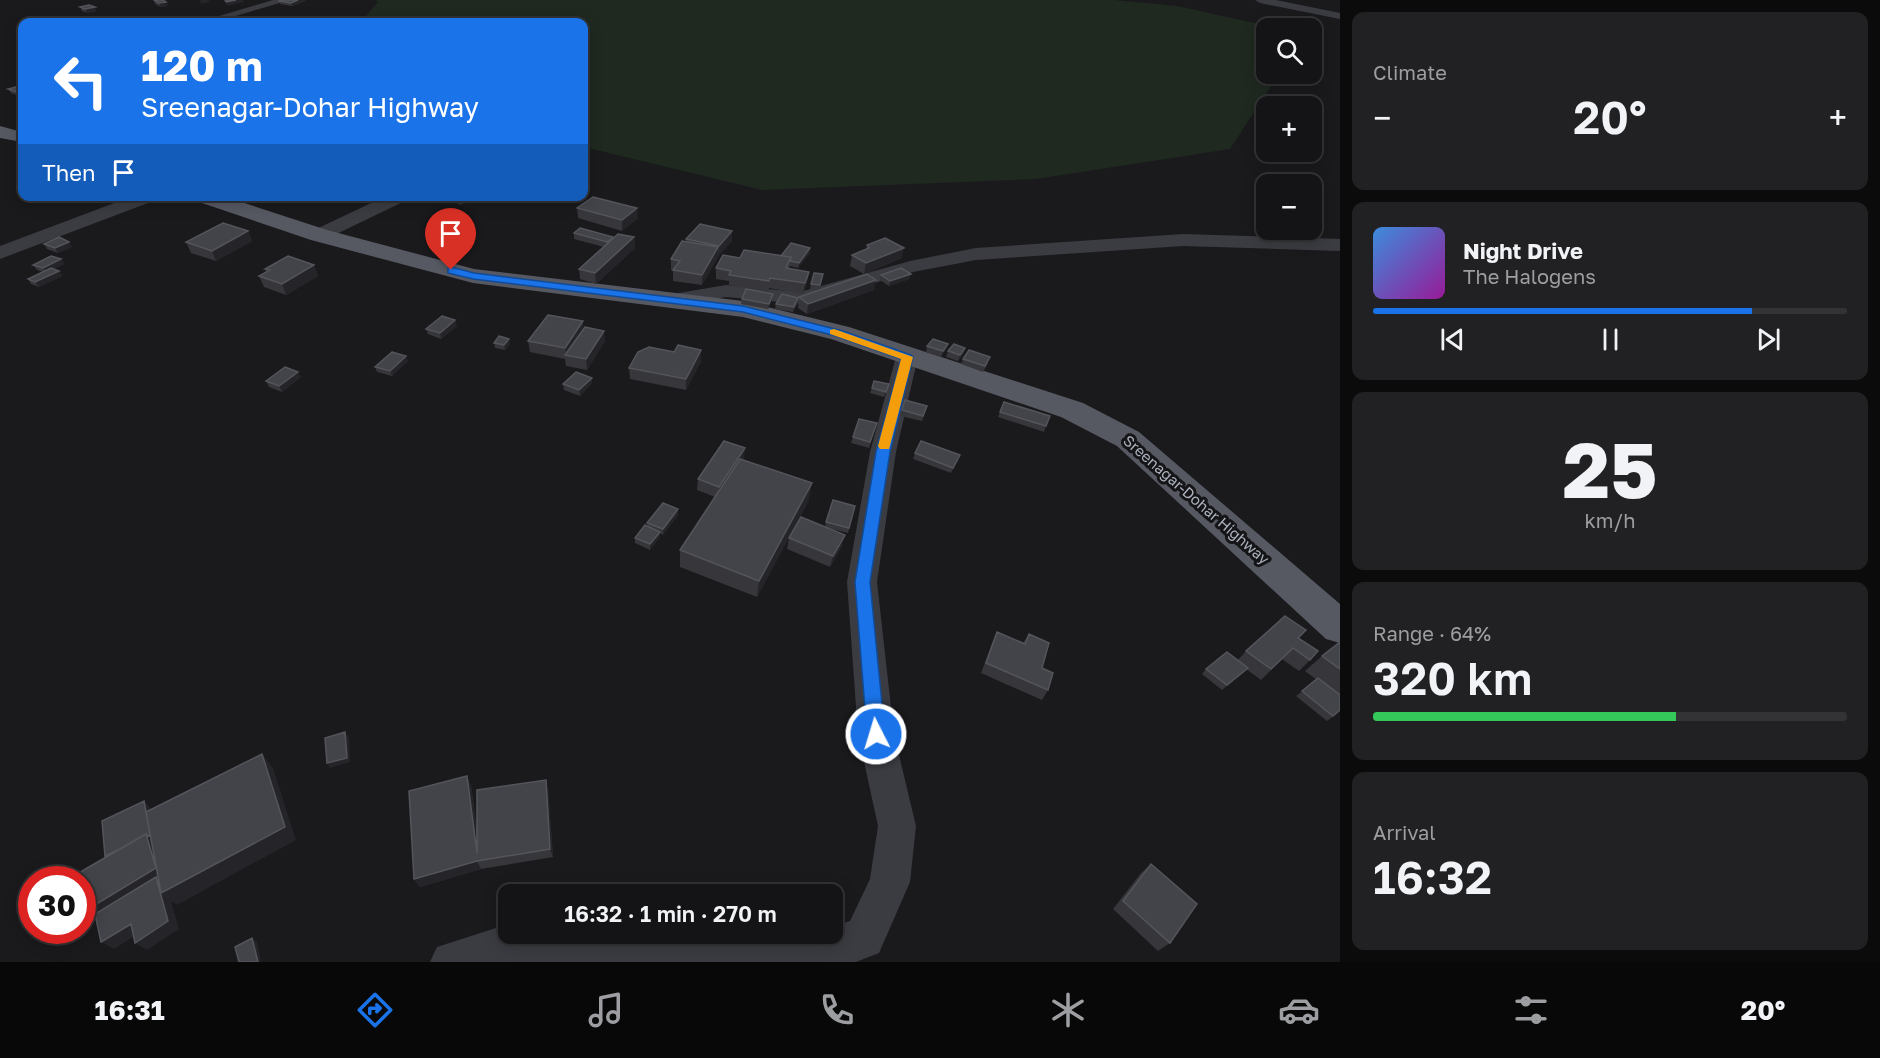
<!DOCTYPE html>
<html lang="en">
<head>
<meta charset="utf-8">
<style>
  :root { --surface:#141416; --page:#212123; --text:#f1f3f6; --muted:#9d9ea1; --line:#333335; --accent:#1a73e8 }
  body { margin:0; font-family:"Golos Text",sans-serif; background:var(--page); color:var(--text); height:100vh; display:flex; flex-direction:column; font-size:22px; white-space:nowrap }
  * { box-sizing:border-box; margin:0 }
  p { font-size:20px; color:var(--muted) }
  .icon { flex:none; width:33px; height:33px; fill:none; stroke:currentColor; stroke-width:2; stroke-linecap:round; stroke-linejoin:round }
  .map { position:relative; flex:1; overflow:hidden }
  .side { display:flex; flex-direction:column; gap:12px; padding:12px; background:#0b0b0c; width:540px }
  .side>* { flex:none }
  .banner { position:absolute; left:18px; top:18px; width:570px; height:183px; border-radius:12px; box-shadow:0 3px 15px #0003,0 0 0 2px var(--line); background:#1a73e8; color:#fff; overflow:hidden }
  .fabs { position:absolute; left:1256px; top:18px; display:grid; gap:12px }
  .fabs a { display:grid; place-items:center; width:66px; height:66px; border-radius:12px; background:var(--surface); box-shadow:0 3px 15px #0003,0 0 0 2px var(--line); font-size:30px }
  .speed { position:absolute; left:18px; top:866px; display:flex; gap:12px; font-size:30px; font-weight:700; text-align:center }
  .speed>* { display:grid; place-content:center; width:78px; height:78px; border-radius:50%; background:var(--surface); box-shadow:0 3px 15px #0003,0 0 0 2px var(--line); line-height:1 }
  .speed .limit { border:9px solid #d22; background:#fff; color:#111 }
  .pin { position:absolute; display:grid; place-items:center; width:51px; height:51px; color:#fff; margin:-62px -26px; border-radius:50% 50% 50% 0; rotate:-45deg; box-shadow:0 0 6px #0007 }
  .pin .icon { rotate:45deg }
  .me { position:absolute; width:66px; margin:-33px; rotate:355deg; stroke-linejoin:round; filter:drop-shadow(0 0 4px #0008) }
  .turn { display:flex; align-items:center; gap:21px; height:126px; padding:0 24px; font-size:27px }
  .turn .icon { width:78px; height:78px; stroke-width:2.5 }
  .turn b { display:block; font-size:42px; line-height:51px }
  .then { display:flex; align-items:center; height:57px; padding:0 24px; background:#0003; gap:12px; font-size:22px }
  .big { font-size:45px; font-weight:600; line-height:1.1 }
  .side .widget { flex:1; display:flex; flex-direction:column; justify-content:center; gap:9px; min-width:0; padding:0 21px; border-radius:12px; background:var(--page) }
  .side .dial { align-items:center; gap:0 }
  .dial b { font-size:78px; line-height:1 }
  .song { display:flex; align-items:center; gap:18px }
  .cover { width:72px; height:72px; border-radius:9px; background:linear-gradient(135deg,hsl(210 70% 55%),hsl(300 70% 35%)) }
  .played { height:6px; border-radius:3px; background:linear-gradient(90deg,var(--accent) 80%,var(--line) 80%) }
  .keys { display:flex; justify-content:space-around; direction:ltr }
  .heat { display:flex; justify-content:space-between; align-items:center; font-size:33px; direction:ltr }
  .charge { height:9px; border-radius:4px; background:linear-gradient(90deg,#34c759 64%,var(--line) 0) }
  .trip { position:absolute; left:498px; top:884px; width:345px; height:60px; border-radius:12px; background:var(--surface); box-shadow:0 3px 15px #0003,0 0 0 2px var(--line); font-weight:600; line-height:60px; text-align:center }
  .tabs { display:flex; height:96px; justify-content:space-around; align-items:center; background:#080809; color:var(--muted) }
  .tabs .icon { width:42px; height:42px }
  .tabs .selected { color:var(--accent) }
  .tabs b { font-size:27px; color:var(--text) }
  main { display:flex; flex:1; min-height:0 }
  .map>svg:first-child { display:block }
  .green { fill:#1f2920 }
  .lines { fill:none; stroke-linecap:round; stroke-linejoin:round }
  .minor { fill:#3b3c42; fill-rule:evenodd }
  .major { fill:#565962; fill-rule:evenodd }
  .wall { fill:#36363b }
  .shaded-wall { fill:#252529 }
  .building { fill:#424449; stroke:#53555b; stroke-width:1.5 }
  .route { fill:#1a73e8; stroke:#114b97; stroke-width:1.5 }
  .slow { fill:#f59e0b }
  .labels { text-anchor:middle; stroke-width:6; stroke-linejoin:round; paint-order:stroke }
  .street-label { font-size:15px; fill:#abb2bd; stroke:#151518 }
</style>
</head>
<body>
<main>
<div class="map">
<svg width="1340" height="962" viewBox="0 0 1340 962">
  <rect width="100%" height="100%" fill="#1a1a1d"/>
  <path class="green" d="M376,0H1114L1177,6L1278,28H1266V74H1279L1230,149L1036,179L762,190L584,147V22H361L378,2Z"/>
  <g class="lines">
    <path class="minor" d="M273,0H290L225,19L219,16Z
      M1255,0H1276L1340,13V19L1260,3Z
      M133,196H158L156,200L0,259V246Z
      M386,196H409L407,200L326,239H312L310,235L312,231Z
      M1183,234L1340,239V251L1183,246L976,260L913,272L801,304L726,297L667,307L660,305L657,301L660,297L667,295L726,285L800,292L910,261L976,248Z
      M907,350L915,352L918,357L896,452L877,582L894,734L916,826L910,882L879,953L856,962H430L437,947L502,926L508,925V933L809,934L832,933V927L850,921L870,879L878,826L858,734L847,582L870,452L896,357L899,352Z"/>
    <path class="major" d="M0,126L22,132V142L0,138Z
      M190,196H223L327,230L474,269L743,301L849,327L1083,403L1139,432L1340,604V643L1326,639L1117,446L1061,417L831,339L743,317L473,283L311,240L193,200Z"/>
  </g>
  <path class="wall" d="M154,0L168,6L161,7L155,4Z
    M281,0H306V1L292,6L280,4L279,1Z
    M80,7L96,11L87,13L82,11Z
    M16,87L19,96L11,93L8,89Z
    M448,196H482L461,205L448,199Z
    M577,208L638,218L622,231L578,218Z
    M248,231L252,241L216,261L191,253L186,242Z
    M574,233L613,237V238L634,237L635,248L596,284L580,279L579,269L604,247L574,239Z
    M686,239L732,241L718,256L702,285L673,281V270H671V259L686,242Z
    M44,244L72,247L58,253L47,249Z
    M867,245L902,258L864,274L850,266L852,255L866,250Z
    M810,253L798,268L790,266L789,269L809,272L807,282L803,294L769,288L768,292L729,285V281L716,279V268L740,258L781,256Z
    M61,259L64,264L54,269L59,271L62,276L39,287L31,284L28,279L43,272L37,270L33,265Z
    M314,265L318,276L286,295L264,287L259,276L266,272L265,269Z
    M911,274L909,279L889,286L880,280L881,275Z
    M822,280L819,290H874L807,314L798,308L799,297L818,291L810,289L811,284Z
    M773,294L772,299L768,309L741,304L742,299Z
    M798,303L793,312L775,309L776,304Z
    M457,326L441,339L428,334L426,329Z
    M584,328L605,341L587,370L566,366L565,359L530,352L528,341Z
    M494,343L510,344L505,350L495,348Z
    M948,344L946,349L941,357L926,352L927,346Z
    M948,351L964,353L958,361L946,357Z
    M674,352L701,361L686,390L630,379L629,368Z
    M963,359L988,363L983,372L961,364Z
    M408,361L392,376L377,372L375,367Z
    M301,377L282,392L269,387L266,381Z
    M592,383L580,396L564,390L563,384Z
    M889,384L884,397L870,393L872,388Z
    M927,406L922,421L900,416L902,410Z
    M1000,412L1046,426L1044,432L998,417Z
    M877,423L869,448L851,443L853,437Z
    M915,453L960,455L951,473L913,459Z
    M744,460L809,500L757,597L680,567V550L715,497L697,490L698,479Z
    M855,506L848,533L828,528L842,546L830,567L787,549L789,538L825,527L826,522Z
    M678,515L663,535L660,533V537L650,550L635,543V538L648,527L647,523Z
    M997,632L1023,643L1029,634L1042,668L1048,690L1042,700L981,673L992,643Z
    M1298,638L1310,660L1299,671L1282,659L1261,680L1246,669L1222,690L1202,674L1206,669L1238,660L1246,651Z
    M1340,642V711L1327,721L1296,696L1317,680L1305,671L1322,656Z
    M471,785L477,831L548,789L553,857L481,869L420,887L414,879Z
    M1151,864L1170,943L1158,951L1113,909L1141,873Z"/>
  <path class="shaded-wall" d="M200,0H209V2L201,4Z
    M236,0H243L244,2L227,6L226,2Z
    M298,0H306V1L292,6L291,3Z
    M166,2L168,6L161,7L159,3Z
    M95,7L96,11L87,13L85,9Z
    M22,90V95L19,96L17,92Z
    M469,196H482L461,205L460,200Z
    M637,208L638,218L622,231V220Z
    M248,231L252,241L216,261L212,251Z
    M732,231V241L718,257L719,246Z
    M634,237L635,248L596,284L595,273Z
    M69,242L72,247L58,253L55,248Z
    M718,247V258L702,285V275Z
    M810,248V253L798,268L799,263Z
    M904,248L902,258L864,274L866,263Z
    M61,259L64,264L47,273L43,268Z
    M314,265L318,276L286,295L282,284Z
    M59,271L62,276L39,287L35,282Z
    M809,272L807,282L803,294L805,283Z
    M911,274L909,279L889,286L890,281Z
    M876,280L874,290L807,314L808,304Z
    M773,294L772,299L768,309L769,304Z
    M798,298V303L793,312L794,307Z
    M455,320L457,326L441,339L440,333Z
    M583,321L584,332L566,355L565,348Z
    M604,331L605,341L587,370L586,359Z
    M509,339L510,344L505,350L504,345Z
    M948,344L946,349L941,357L943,351Z
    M965,348L964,353L958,361L960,355Z
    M701,350V361L686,390V379Z
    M406,356L408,361L392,376L390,371Z
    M298,372L301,377L282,392L279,386Z
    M592,378V383L580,396L579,390Z
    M745,448L744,460L718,498L719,487Z
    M812,483L809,500L757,597L759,581Z
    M678,509V515L663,535V529Z
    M660,532V537L650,550V544Z
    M845,535L842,546L830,567L833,556Z
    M345,732L349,737L350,762L330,768L327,763Z
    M262,754L273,768L296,840L177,905L171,901L179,929L147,950L135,943L157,882L98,919L85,911L111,861L105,856L144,801L149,806L155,839Z
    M467,776L471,785L481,862L477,853Z
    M546,780L548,789L553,857L550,849Z
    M477,861L481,869L420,887L414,879Z
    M131,924L143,931L114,949L101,942Z
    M252,938L257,942L261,962H258Z"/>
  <path class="building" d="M154,0H163L166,2L159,3Z
    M225,0H236L226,2Z
    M281,0H298L291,3L279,1Z
    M89,5L95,7L85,9L80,7Z
    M16,87L22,89V90L17,92L8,89Z
    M452,196H469L460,200Z
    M593,197L637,208L622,220L577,208Z
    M223,223L248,231L212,251L186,242Z
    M700,224L732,231L719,246L686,239Z
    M580,228L613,237L607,242L574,233Z
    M618,234L634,237L595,273L579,269Z
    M59,237L69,242L55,248L44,244Z
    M885,238L904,248L866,263L852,255L869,248L867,245Z
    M682,241L718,247L702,275L673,270L680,261L671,259Z
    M791,243L810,248L799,263L790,261L791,257L781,256Z
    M744,250L791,257L786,268L809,272L805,283L770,278L769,281L729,275L731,271L716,268L723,255L740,258Z
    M51,256L61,259L43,268L33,265Z
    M288,256L314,265L282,284L259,276L270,270L265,269Z
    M51,268L59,271L35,282L28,279Z
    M901,268L911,274L890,281L881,275Z
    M814,273L823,274L820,285L811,284Z
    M867,274L876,280L808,304L799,297Z
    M746,289L773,294L769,304L742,299Z
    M782,294L798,298L794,307L776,304Z
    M548,315L583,321L565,348L528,341Z
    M442,316L455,320L440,333L426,329Z
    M585,327L604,331L586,359L565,355Z
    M499,336L509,339L504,345L494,343Z
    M933,339L948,344L943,351L927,346Z
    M954,344L965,348L960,355L948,351Z
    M678,345L701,350L686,379L629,368L638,352L649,347L674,352Z
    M969,350L990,357L985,366L963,359Z
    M392,352L406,356L390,371L375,367Z
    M285,367L298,372L279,386L266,381Z
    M576,372L592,378L579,390L563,384Z
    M874,381L889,384L886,392L872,388Z
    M905,400L927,406L923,416L902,410Z
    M1004,402L1050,416L1046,426L1000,412Z
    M859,419L877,423L870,442L853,437Z
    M724,441L745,448L719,487L698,479Z
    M921,441L960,455L953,468L915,453Z
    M740,459L812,483L759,581L680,550Z
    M833,500L855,506L849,528L826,522Z
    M663,503L678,509L663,529L647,523Z
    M801,517L845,535L833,556L789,538Z
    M645,525L660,532L650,544L635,538Z
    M1285,616L1306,630L1298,638L1318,651L1310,660L1293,648L1271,669L1246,651Z
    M997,632L1025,644L1029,634L1049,643L1042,668L1053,673L1048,690L986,663Z
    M1340,642V669L1322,656Z
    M1227,652L1248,668L1227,685L1206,669Z
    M1318,678L1340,695V710L1333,716L1302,691Z
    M345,732L347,758L327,763L325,738Z
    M262,754L285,827L161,893L146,812Z
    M467,776L477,853V790L546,780L550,849L477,861L414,879L409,791Z
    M144,801L150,835L148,836L146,834L120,849L105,856L102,821Z
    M146,834L156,868L85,911L82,899V879H78L77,874Z
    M1151,864L1197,904L1170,943L1123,901Z
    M156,877L168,921L135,943L131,924L101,942L95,914Z
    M252,938L258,962H239L235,947Z"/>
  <path class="route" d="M451,267L474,273L743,306L843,331L911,355L913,357L890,452L870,582L885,734L882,740L876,743L869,740L867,734L855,582L876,452L901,359L836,336L743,312L473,279L448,273V268Z"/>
  <path class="slow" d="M834,329L913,357L889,449H880L878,446L901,359L830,334V330Z"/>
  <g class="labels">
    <g class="street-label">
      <text transform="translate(1196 500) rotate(41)" y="5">Sreenagar-Dohar Highway</text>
    </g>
  </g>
</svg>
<div class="fabs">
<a><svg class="icon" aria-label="search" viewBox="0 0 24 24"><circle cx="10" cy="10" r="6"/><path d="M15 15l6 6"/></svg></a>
<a>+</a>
<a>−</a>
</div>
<div class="speed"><div class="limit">30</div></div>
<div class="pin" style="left:451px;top:270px;background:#d93025"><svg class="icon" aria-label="arrive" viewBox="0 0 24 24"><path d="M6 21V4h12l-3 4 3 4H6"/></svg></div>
<svg class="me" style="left:876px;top:734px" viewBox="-20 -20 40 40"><circle r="17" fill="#1a73e8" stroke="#fff" stroke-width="3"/><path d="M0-11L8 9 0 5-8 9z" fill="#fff"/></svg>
<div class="trip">16:32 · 1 min · 270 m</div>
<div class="banner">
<div class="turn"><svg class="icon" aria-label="left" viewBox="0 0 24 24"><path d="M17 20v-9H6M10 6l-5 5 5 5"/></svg><div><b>120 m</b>Sreenagar-Dohar Highway</div></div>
<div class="then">Then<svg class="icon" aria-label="arrive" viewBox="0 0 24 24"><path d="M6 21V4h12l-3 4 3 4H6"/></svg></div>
</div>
</div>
<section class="side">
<div class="widget"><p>Climate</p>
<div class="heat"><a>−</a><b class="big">20°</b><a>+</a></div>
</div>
<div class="widget">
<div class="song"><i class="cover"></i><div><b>Night Drive</b><p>The Halogens</p></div></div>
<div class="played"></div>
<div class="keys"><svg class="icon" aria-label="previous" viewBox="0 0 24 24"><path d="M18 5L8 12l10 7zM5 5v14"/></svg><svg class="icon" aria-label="pause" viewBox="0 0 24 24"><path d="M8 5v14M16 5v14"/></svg><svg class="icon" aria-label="next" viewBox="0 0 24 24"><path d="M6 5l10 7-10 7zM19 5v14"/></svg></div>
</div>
<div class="widget dial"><b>25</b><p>km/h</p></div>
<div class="widget"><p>Range · 64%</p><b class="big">320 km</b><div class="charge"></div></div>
<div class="widget"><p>Arrival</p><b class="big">16:32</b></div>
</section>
</main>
<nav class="tabs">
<b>16:31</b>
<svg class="icon selected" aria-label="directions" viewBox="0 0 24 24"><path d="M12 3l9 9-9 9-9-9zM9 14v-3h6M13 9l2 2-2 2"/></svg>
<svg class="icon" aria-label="music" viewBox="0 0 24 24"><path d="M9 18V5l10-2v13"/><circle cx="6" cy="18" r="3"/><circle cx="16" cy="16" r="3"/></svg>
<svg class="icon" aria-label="phone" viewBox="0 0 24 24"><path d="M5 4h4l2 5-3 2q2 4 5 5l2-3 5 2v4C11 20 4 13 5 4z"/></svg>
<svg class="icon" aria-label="climate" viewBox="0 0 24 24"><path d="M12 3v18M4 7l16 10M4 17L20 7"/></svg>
<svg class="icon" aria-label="car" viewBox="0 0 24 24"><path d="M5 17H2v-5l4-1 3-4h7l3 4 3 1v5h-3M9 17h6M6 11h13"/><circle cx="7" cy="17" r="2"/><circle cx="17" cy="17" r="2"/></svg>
<svg class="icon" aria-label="filters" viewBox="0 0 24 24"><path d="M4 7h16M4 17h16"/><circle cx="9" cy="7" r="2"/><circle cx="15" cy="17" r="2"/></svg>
<b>20°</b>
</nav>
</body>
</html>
